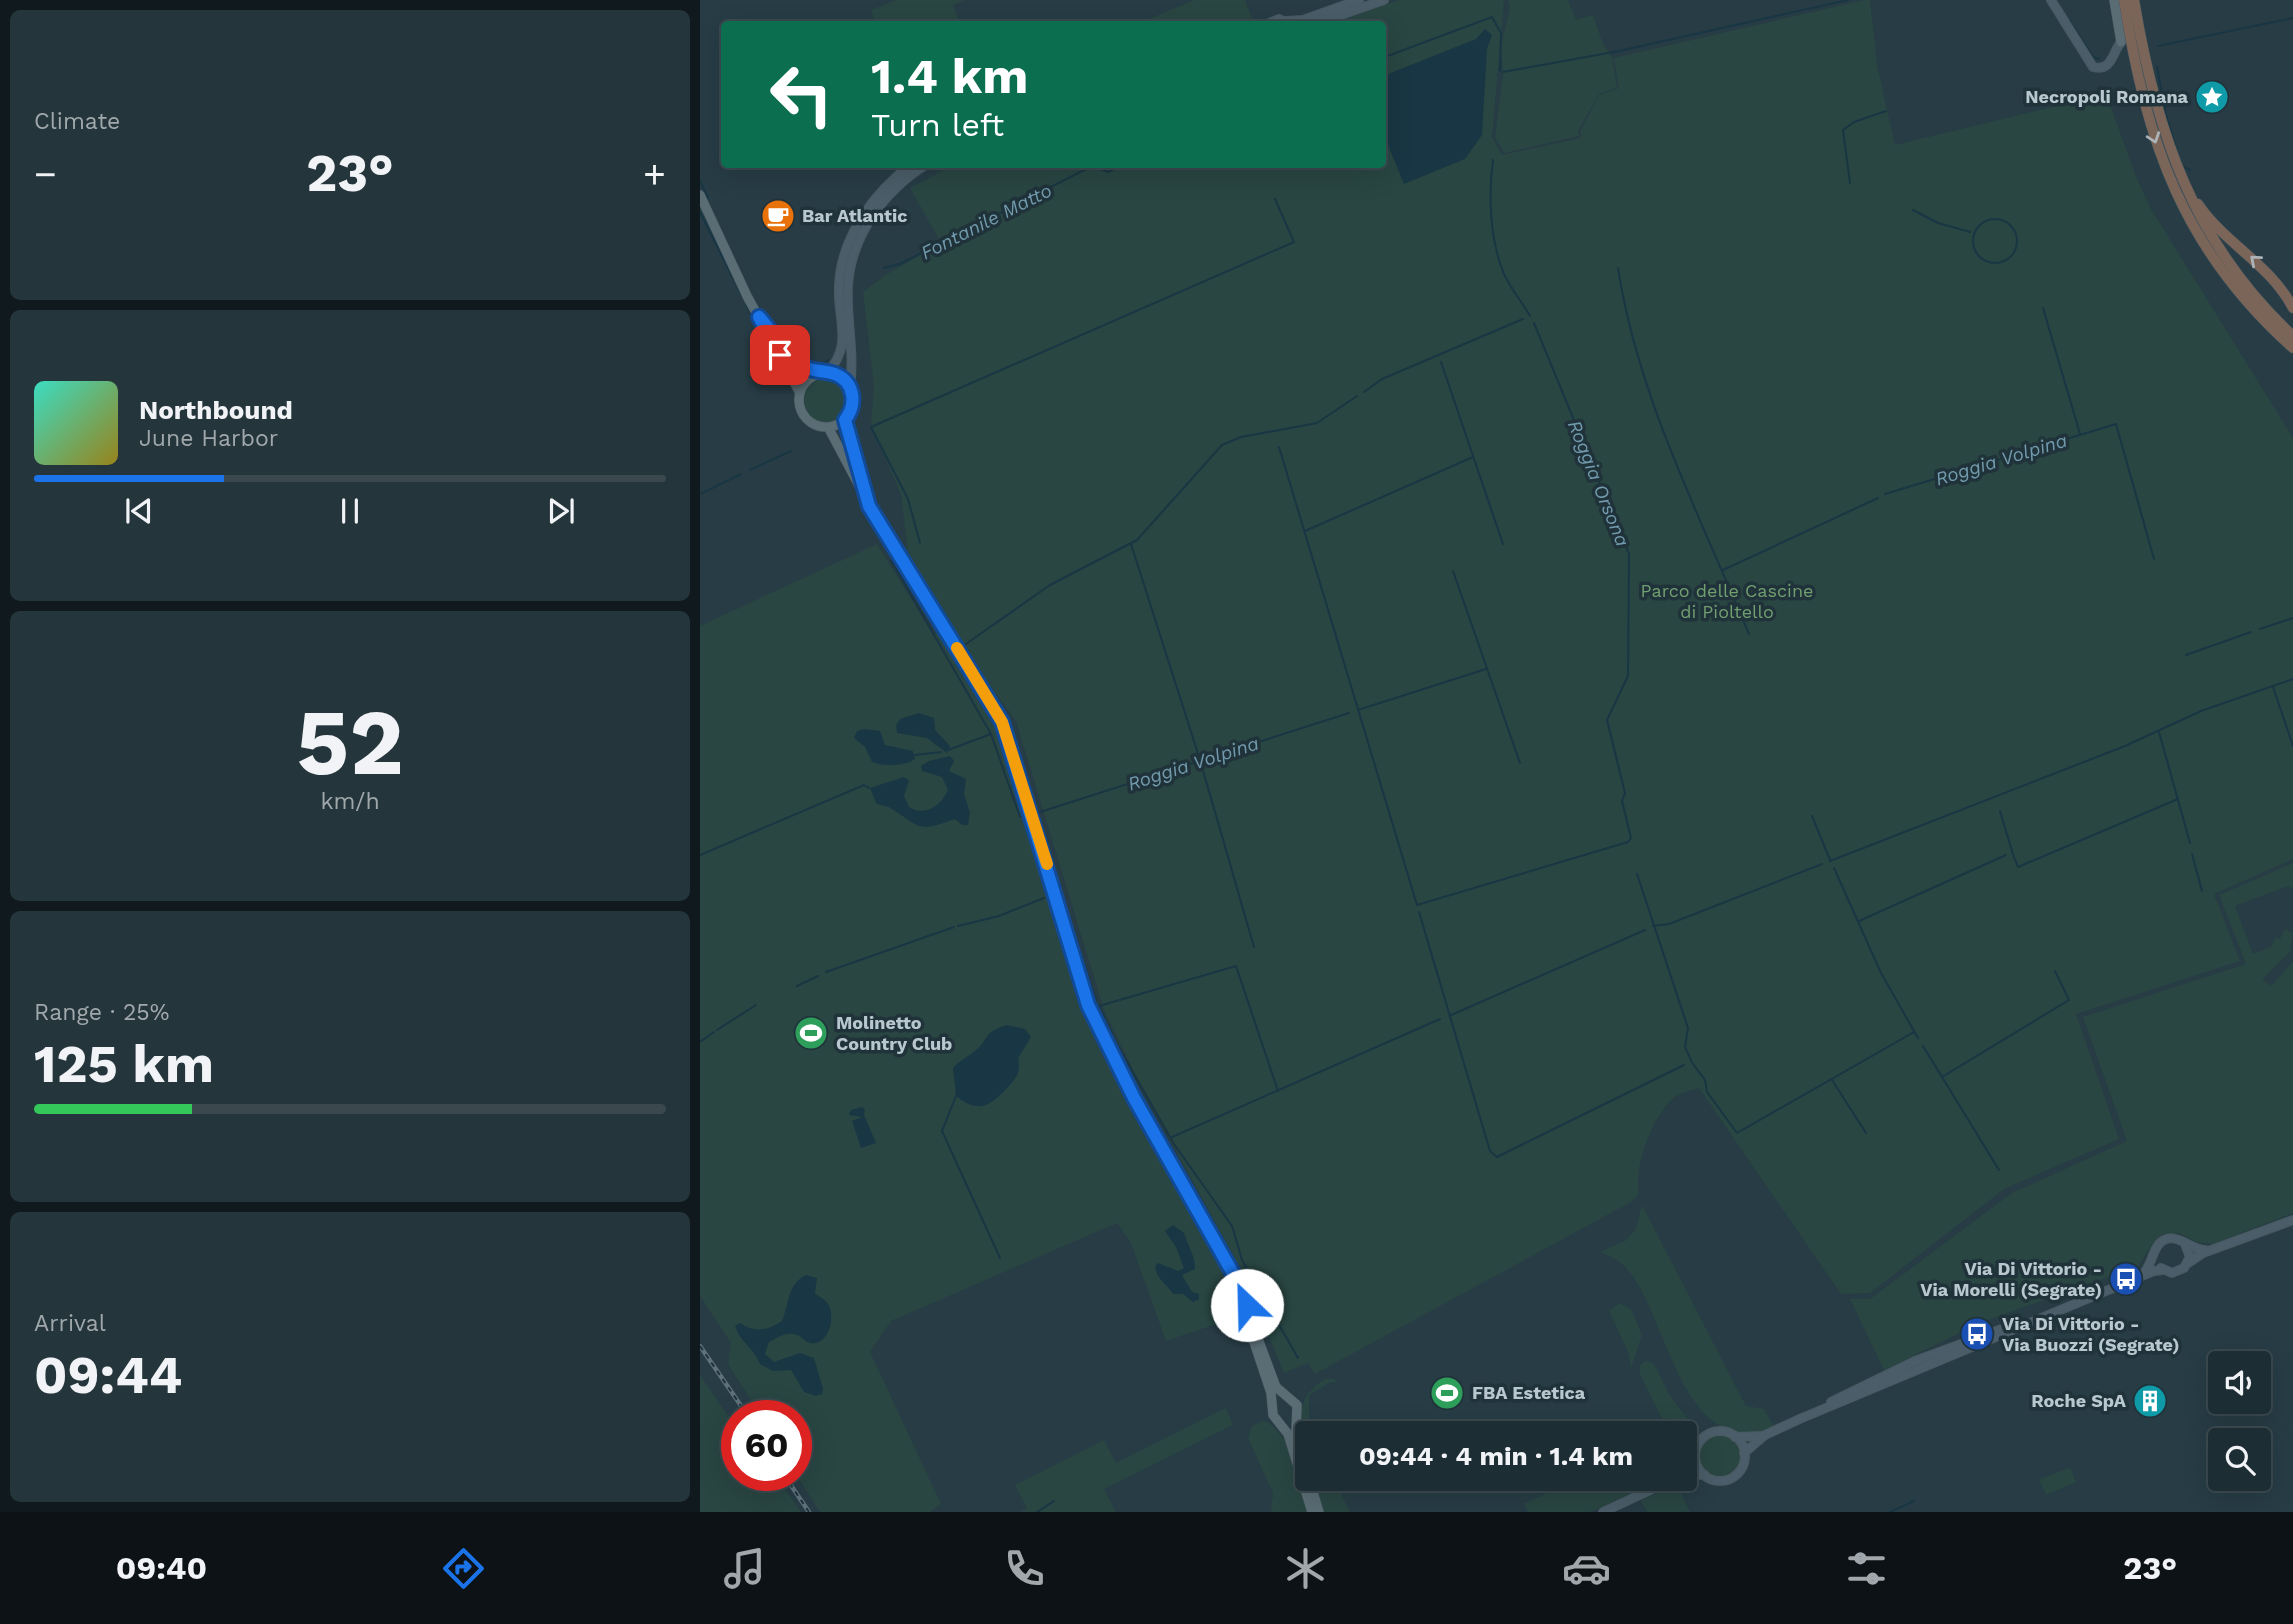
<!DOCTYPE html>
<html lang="en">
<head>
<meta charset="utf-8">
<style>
  :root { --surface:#1d2d34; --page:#25353c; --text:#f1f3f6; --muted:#a0a8ac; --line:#3b494f; --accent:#1a73e8 }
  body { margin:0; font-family:"Work Sans",sans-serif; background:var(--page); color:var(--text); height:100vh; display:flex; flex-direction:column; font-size:26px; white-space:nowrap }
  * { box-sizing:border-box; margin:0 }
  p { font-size:23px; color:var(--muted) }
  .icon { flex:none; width:38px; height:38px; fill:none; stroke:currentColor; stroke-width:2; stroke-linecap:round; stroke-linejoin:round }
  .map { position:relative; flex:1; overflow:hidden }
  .drawer { display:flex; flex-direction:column; gap:10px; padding:10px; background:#10191d; width:700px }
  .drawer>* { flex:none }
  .banner { position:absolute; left:21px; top:21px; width:665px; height:147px; border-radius:7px; box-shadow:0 7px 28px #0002,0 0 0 2px var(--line); background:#0b6e4f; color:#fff; overflow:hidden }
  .tools { position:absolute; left:1508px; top:1351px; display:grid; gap:14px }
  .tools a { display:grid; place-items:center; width:63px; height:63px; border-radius:7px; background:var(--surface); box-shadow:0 7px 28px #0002,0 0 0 2px var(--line); font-size:35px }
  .speed { position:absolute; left:21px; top:1400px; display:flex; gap:14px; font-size:35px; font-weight:700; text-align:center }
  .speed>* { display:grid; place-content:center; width:91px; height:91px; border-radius:50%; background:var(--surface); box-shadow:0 7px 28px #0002,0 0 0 2px var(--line); line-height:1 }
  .speed .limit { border:10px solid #d22; background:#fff; color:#111 }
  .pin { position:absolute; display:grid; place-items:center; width:60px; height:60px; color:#fff; margin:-30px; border-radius:14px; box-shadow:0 4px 10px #0006 }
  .me { position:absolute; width:77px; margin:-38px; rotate:336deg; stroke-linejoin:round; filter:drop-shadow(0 0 5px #0008) }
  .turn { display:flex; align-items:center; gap:24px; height:147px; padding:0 35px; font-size:32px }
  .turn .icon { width:91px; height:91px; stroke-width:2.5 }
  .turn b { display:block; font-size:49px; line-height:60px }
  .big { font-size:52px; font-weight:700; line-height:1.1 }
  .drawer .tile { flex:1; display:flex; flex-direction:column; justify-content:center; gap:10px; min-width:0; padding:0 24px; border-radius:10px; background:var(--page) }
  .drawer .dial { align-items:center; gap:0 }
  .dial b { font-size:91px; line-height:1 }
  .song { display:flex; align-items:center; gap:21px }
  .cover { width:84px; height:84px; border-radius:10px; background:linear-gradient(135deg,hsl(170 70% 55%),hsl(50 70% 35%)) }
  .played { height:7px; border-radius:4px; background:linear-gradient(90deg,var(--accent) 30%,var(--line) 30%) }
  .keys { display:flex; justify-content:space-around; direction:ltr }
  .heat { display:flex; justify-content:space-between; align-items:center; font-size:38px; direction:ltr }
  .charge { height:10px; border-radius:5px; background:linear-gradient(90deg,#34c759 25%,var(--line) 0) }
  .trip { position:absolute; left:595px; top:1421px; width:402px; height:70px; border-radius:7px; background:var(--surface); box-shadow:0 7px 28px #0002,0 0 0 2px var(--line); font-weight:700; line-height:70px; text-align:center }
  .dock { display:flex; height:112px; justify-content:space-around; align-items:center; background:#0c1215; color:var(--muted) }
  .dock .icon { width:49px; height:49px }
  .dock .selected { color:var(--accent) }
  .dock b { font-size:32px; color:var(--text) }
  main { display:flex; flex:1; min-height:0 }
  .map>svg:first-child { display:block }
  .green { fill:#294642 }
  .water { fill:#193644 }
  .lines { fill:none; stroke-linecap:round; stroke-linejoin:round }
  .stream { stroke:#193644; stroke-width:2 }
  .secondary-casing { stroke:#485961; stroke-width:10 }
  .primary-casing { stroke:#485961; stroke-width:10 }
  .highway-casing { stroke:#46575f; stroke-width:11 }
  .secondary { stroke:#4a5d68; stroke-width:8 }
  .primary { stroke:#5a6c74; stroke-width:9 }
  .highway { stroke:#7b6458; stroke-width:10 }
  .rail-casing { stroke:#5e727b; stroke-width:4.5 }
  .rail { stroke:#20323a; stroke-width:2; stroke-dasharray:5; stroke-linecap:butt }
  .oneway { stroke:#adb3b6 }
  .route-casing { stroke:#114b97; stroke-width:18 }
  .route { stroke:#1a73e8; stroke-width:12 }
  .slow { stroke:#f59e0b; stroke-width:12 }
  .labels { text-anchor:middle; stroke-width:7; stroke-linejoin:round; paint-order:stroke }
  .poi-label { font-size:18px; font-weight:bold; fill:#b9c7ce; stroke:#20323a; text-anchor:start }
  .park-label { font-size:18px; fill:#729f70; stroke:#20323a }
  .water-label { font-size:19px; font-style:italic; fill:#729bad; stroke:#20323a }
</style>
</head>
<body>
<main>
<section class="drawer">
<div class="tile"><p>Climate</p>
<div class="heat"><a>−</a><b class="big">23°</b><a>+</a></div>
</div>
<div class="tile">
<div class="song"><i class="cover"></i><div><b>Northbound</b><p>June Harbor</p></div></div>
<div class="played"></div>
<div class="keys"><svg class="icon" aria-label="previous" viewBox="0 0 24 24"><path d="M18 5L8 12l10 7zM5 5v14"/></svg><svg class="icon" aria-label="pause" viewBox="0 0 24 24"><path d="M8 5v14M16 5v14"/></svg><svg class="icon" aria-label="next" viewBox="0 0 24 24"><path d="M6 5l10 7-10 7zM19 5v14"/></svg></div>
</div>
<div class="tile dial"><b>52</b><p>km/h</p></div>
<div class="tile"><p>Range · 25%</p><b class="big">125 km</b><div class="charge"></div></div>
<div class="tile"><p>Arrival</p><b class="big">09:44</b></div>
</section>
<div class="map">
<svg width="1593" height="1512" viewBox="0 0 1593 1512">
  <rect width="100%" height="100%" fill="#273c45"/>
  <path class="green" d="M196,0H265L253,5L260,24H206L205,21L176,24L171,10Z
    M494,0H545L554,24H437Z
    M699,0H804L792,137L802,155L881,138L880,132L899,95L919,88L914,58L1165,0H1170L1177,65L1195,145L1406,94L1437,179L1451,209L1593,438V859L1514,894L1540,961L1376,1014L1419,1139L1304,1189L1170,1293L1141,1294L999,1088C992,1090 984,1092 978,1095C954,1110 933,1167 939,1194L931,1202L615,1374L608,1363L584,1373L543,1273L444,1092L404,1010L316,721L293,690L208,554L201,494L171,425L174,386L163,292L187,274L241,243L210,188L254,165L682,164V24H633Z
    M808,0H868L876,20L893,15L903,44L912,57L917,87L899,94L878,131L879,136L804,153L795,137L803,76L801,48L810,7Z
    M104 400a22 22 0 1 1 44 0a22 22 0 1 1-44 0Z
    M177,544L233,634L238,633L301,737L379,1006L401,1052L522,1269L537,1317L466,1341L431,1243L417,1223L191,1321L170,1352L241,1504L230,1512H120L96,1474V1416H61L28,1364L31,1343L0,1296V626Z
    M1593,863V889L1588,886L1535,906L1553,954L1571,947L1575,938L1580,939L1585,929L1593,933L1590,952L1562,979L1571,986L1593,961V1213L1512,1244L1497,1242L1479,1233L1463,1234L1454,1242L1438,1266L1280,1323L1184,1370L1150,1299H1170L1312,1193L1427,1141L1383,1017L1546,964L1519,895Z
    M942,1205L1046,1406L1064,1409L1074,1427C981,1464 968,1314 927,1269C919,1260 910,1256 900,1252L925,1241L936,1229Z
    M920,1303L931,1309L942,1335L931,1368L929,1354L909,1311Z
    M944,1361L953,1363C960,1373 964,1386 971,1397C990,1425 1006,1427 985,1464V1433H969L940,1374V1366Z
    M0,1375L37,1429V1475H75L101,1512H0Z
    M626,1379H634L639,1383L631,1382L609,1395V1421L613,1433H607V1463C599,1432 592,1396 626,1379Z
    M526,1408L533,1425L404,1489L416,1512H320L327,1508L315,1485L404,1440L416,1463Z
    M562,1421C588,1424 602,1489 609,1512H571L573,1493L548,1438L552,1426Z
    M998 1456a22 22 0 1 1 44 0a22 22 0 1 1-44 0Z
    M1370,1467L1376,1482L1346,1495L1339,1480Z
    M612,1479H634L650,1512H621Z
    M877,1479H962L890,1512H828L824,1504Z
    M977,1485L990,1512H948L941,1502L944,1499Z"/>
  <path class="water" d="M785,29L792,35L787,49L782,135L765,159L704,184L683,133V76L776,39Z
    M219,713L234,718L235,730L250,746L247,753L227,738L197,733L196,725L200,719Z
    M163,729L180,731L185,745L213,751L215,759C207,766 182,767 172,762L165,747L154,738L157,731Z
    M250,756L254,761L249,771L266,779L264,794L270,813L268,825H262L255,819C218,832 223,829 192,809C187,805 181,806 176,803L170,788L204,777L209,781L204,796L209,807C225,817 241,806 248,790L242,777L222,771L221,766L229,761Z
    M307,1025L325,1029L331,1037L318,1058C321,1072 317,1077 308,1087C291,1105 280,1115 256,1096L253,1068C261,1059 268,1057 276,1050C289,1040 282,1032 307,1025Z
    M162,1107L165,1110L164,1115L176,1143L161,1148L152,1121L162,1117L149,1115L151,1110Z
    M473,1225L484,1233C488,1246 495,1255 495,1269L482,1275L492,1292L499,1294V1299L493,1302L483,1294H473C467,1284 458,1281 455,1267L458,1263L478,1271L484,1268L476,1247L465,1231Z
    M106,1275L117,1278L115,1293C119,1297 125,1299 128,1304C136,1316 129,1346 110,1343C106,1342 104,1339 101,1337C90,1330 80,1336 69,1342L65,1354L74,1362L100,1353L114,1358L123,1389L122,1394L116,1396L104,1392L91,1370L73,1371L60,1364C54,1348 40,1342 35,1326L40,1323C55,1333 67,1331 82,1321C89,1305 87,1284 106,1275Z"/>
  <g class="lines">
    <path class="stream" d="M1369,20L1393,57L1399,59
      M1458,46L1593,18
      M682,58L792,17L801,33L800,71
      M1457,67L1465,112L1477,151
      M803,72L919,51L1148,0
      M793,160C788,196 790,240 804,274C811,289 822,302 830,316
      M1482,166L1490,170
      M0,181L8,198
      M1150,183L1143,130L1154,122L1186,111
      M1213,210L1238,223L1270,232
      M0,212L42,296
      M1273 241a22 22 0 1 1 44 0a22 22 0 1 1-44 0Z
      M184,268L200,264L392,166L408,172L425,164
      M918,268C938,397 999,514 1049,634
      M46,304L87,382
      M1343,308L1380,434
      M89,343L109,361L122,364L128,360
      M741,362L803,544
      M664,392L682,379L823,319
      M579,447L717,905
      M50,470L91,451
      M0,494L41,474
      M1185,494L1416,424L1454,559
      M605,531L773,457
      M220,543L208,499L171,427L594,242L575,199
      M431,544L500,760L554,947
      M191,560L291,734
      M1023,570L1178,498
      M753,571L820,763
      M1560,629L1593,618
      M1486,655L1551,632
      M1573,687L1593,746
      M658,710L786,669
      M301,712L263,646L350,585L437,540L522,445L541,437L617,423L657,396
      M306,720L359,888
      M1459,732L1490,843
      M248,750L291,734L320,817L327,815
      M215,755L241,752
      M1300,811L1312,851
      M337,813L649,713
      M1112,816L1130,860
      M1312,852L1318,867L1478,799
      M1492,854L1502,891
      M0,855L164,785L169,788
      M1130,861L1425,746L1501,711L1593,679
      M1134,868L1181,973L1218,1038
      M937,874L988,1028L985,1047L991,1060
      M717,905L928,842L931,838L922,801L925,793L907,720L928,676L929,554L834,323
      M365,907L396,1000
      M719,912L790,1151L797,1157L984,1065
      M1159,921L1306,855
      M258,926L299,916L344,898
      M953,926L969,924L1122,864
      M126,972L254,927
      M97,986L118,976
      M749,1016L945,930
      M17,1030L56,1005
      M0,1042L14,1032
      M1223,1046L1299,1170
      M991,1061L1005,1080L1007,1092L1037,1133L1214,1032
      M1242,1077L1369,1000L1355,971
      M1132,1080L1166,1133
      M578,1091L536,966L399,1006L415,1041L474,1144L532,1226L542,1260L598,1358
      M256,1096L242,1131L300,1258
      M472,1137L740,1019
      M337,1512L354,1501
      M1190,1512L1214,1501"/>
    <defs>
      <path id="secondary" d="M1351,0L1393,67C1412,72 1412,53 1421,42
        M586,21L603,20L659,0
        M567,24L579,19L589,24
        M615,24L684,0
        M127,373C154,345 137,319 139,286C141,237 174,192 212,164
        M150,388C155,350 146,320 148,286C151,235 185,190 227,164
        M1488,1263L1503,1253L1593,1220
        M1461,1268L1472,1273L1484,1268L1490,1257L1485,1244
        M1444,1273C1452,1264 1452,1252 1459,1244C1473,1228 1490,1250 1505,1250
        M1131,1402L1215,1361L1302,1329
        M1102,1418L1454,1271L1463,1270
        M995 1456a25 25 0 1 1 50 0a25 25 0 1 1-50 0Z
        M1035,1437L1062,1436
        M1044,1453L1065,1435L1104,1417
        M985,1474L1005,1475
        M903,1512L974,1479"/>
      <path id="primary" d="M1414,0L1421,42
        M0,195L47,296L100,393
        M74,334L100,363L119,374
        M99 400a27 27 0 1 1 54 0a27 27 0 1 1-54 0Z
        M145,420L164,487
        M128,427L180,525L302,722L336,827
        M335,825L353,903L380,988L434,1098L536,1280L576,1387L597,1405L596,1431L607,1473
        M355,888L375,958
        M547,1321L571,1393L573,1415L588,1434L612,1512
        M609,1479L619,1512"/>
      <path id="highway" d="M1424,0C1446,142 1483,250 1593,348
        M1434,0C1456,132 1493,243 1593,336
        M1498,204C1525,244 1570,264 1593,308"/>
    </defs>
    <use href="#secondary" class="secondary-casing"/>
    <use href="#primary" class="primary-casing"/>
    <use href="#highway" class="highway-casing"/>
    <use href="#secondary" class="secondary"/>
    <use href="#primary" class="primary"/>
    <use href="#highway" class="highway"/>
    <defs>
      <path id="rail" d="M0,1346L48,1416
        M84,1475L109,1512"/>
    </defs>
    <use href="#rail" class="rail-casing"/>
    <use href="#rail" class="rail"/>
  </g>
  <defs><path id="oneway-chevron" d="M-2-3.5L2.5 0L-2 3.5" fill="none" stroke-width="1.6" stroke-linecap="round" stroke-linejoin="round" transform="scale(1.75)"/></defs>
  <g class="oneway">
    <use href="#oneway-chevron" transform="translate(1454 138) rotate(71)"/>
    <use href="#oneway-chevron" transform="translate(1555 260) rotate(-139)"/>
  </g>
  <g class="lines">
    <defs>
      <path id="route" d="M80,355L59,317C72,332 84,350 99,363C114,374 121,369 135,374C155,382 157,405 145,420L169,506L302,722L388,1005L434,1098L535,1277L547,1305"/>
    </defs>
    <use href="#route" class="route-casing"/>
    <use href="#route" class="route"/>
    <path class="slow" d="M257,648L302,722L347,864"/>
  </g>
  <defs>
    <symbol id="sight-disc" viewBox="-11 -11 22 22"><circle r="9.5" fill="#0f9aa8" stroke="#20323a"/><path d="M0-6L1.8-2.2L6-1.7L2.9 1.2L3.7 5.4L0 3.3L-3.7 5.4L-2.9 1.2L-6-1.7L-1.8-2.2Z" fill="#fff"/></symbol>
    <symbol id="cafe-disc" viewBox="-11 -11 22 22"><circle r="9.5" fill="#e8710a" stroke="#20323a"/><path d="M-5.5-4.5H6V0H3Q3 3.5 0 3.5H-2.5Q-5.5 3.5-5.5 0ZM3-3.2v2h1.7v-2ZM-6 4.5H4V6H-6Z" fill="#fff"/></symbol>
    <symbol id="stadium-disc" viewBox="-11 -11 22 22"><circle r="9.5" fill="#2e9e5b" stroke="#20323a"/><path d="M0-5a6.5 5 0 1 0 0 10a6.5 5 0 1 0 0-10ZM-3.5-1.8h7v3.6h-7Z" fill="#fff"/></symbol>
    <symbol id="bus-disc" viewBox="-11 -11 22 22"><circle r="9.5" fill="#1a4fb4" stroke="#20323a"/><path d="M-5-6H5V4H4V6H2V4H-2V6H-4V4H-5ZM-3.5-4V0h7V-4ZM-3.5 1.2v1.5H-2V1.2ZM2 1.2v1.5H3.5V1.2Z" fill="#fff"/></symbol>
    <symbol id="building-disc" viewBox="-11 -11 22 22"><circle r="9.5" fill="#0f9aa8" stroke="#20323a"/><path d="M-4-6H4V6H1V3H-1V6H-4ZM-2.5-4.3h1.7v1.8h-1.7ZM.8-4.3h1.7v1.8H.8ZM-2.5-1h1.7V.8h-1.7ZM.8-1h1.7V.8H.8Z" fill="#fff"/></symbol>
  </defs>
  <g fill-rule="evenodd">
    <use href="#sight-disc" x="1493" y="78" width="38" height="38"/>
    <use href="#cafe-disc" x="59" y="197" width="38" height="38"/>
    <use href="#stadium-disc" x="92" y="1014" width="38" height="38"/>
    <use href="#bus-disc" x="1407" y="1260" width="38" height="38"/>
    <use href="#bus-disc" x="1258" y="1315" width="38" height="38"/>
    <use href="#stadium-disc" x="728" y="1374" width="38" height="38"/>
    <use href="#building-disc" x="1431" y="1382" width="38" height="38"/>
  </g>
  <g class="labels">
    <g class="poi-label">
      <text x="1488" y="103" text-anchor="end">Necropoli Romana</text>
      <text x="102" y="222">Bar Atlantic</text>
      <text x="136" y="1029">Molinetto<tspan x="136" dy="21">Country Club</tspan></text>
      <text x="1402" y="1275" text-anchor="end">Via Di Vittorio -<tspan x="1402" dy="21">Via Morelli (Segrate)</tspan></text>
      <text x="1302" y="1330">Via Di Vittorio -<tspan x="1302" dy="21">Via Buozzi (Segrate)</tspan></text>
      <text x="772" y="1399">FBA Estetica</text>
      <text x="1426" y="1407" text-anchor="end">Roche SpA</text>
    </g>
    <g class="park-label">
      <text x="1027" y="597">Parco delle Cascine<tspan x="1027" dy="21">di Pioltello</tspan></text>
    </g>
    <g class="water-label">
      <text transform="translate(286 221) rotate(-27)" y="7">Fontanile Matto</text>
      <text transform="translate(1301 459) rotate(-17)" y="7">Roggia Volpina</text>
      <text transform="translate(899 483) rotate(68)" y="7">Roggia Orsona</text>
      <text transform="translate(493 763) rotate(-18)" y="7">Roggia Volpina</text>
    </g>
  </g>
</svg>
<div class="tools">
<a><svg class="icon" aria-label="sound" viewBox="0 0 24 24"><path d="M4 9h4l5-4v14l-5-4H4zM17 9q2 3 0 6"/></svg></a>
<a><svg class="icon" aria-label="search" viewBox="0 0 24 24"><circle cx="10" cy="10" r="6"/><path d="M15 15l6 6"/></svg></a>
</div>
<div class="speed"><div class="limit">60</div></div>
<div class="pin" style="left:80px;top:355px;background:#d93025"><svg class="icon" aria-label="arrive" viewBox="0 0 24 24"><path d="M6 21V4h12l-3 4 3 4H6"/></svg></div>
<svg class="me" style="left:547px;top:1305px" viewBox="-20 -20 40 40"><circle r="19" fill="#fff"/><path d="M0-13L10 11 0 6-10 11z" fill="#1a73e8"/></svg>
<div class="trip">09:44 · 4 min · 1.4 km</div>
<div class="banner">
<div class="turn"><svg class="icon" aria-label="left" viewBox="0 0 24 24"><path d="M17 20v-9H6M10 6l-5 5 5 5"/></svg><div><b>1.4 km</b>Turn left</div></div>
</div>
</div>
</main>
<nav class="dock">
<b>09:40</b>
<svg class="icon selected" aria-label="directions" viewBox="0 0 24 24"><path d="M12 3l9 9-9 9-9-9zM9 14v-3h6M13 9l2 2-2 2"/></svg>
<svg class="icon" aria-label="music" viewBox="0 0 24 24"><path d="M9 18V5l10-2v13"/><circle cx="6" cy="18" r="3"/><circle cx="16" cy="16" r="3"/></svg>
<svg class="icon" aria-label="phone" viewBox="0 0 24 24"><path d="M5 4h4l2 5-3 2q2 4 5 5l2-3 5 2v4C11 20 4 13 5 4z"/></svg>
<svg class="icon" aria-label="climate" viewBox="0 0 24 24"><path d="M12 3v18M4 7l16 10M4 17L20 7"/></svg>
<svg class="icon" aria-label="car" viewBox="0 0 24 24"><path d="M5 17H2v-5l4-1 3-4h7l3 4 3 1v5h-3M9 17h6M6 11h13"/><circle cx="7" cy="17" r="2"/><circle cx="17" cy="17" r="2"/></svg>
<svg class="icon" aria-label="filters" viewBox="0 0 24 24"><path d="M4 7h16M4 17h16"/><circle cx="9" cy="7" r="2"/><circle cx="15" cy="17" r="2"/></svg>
<b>23°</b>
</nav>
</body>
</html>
